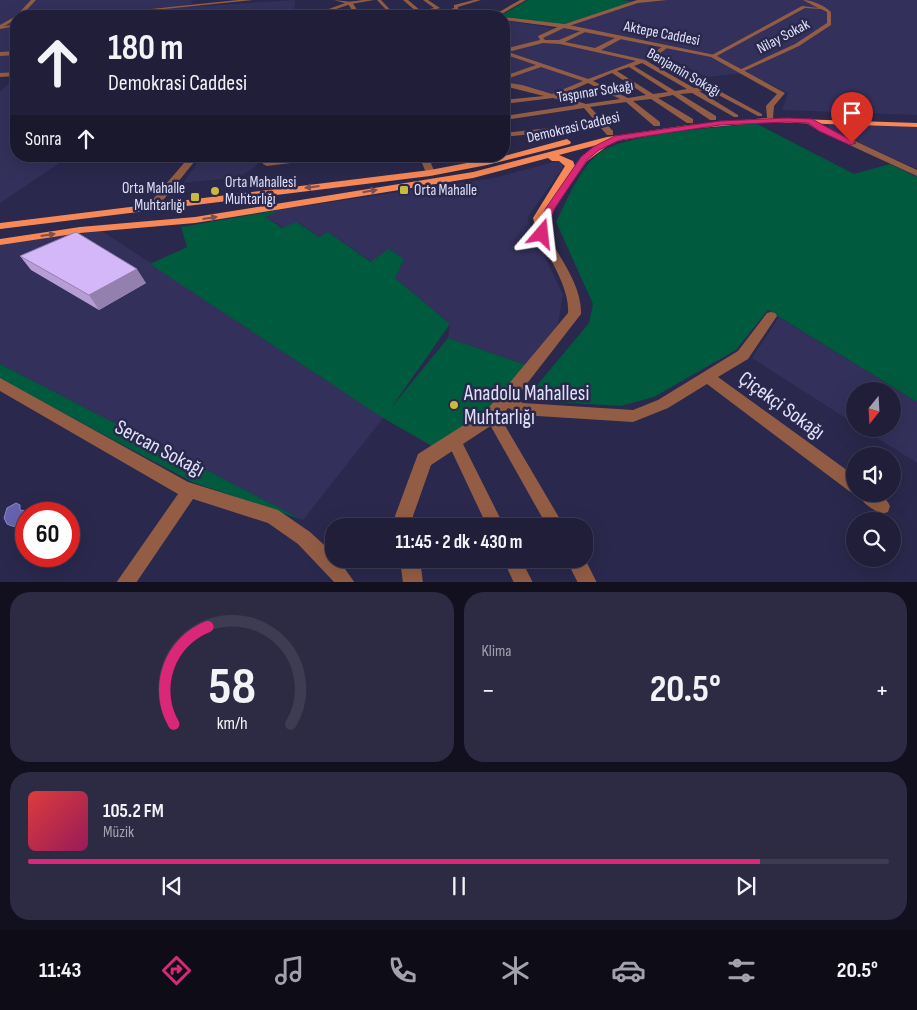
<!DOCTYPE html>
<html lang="tr">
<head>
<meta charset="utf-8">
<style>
  :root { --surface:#201e39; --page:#2d2b44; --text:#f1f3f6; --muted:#a2a2ae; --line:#3d3c53; --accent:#db2777 }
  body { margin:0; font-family:"Sofia Sans Condensed",sans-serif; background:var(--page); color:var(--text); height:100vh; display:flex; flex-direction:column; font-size:19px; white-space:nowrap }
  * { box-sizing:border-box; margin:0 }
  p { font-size:16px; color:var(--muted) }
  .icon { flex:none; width:28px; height:28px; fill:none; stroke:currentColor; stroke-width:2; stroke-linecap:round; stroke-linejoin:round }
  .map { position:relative; height:582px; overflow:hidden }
  .drawer { display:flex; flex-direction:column; gap:10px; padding:10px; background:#12101f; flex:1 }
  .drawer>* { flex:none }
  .guide { position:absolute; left:10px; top:10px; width:500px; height:152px; border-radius:20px; box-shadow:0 5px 20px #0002,0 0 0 1px var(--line); background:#201e39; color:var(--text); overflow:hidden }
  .needle { width:32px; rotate:198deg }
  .fabs { position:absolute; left:846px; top:382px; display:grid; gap:10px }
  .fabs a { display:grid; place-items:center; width:55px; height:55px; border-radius:50%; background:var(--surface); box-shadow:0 5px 20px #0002,0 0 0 1px var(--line); font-size:25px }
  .speed { position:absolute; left:15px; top:502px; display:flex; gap:10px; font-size:25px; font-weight:700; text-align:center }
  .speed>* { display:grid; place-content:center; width:65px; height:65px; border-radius:50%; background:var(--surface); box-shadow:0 5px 20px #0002,0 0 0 1px var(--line); line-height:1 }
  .speed .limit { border:8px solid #d22; background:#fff; color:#111 }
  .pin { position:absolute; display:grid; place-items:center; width:42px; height:42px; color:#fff; margin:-51px -21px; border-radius:50% 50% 50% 0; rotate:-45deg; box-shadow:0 0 5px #0007 }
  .pin .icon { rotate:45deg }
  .me { position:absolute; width:55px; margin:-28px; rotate:17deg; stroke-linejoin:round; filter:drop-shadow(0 0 4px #0008) }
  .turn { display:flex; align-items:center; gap:18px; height:105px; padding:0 15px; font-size:22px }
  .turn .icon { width:65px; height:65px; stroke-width:2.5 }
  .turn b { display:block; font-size:35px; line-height:42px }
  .then { display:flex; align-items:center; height:48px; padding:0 15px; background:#0003; gap:10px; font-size:19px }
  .big { font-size:38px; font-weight:700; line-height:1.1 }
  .drawer .tile { flex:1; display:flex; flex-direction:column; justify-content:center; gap:8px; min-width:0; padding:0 18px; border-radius:20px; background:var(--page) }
  .drawer .dial { align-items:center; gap:0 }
  .dial svg { height:130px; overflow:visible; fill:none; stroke:var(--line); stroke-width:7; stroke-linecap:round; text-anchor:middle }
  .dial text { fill:var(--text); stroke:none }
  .song { display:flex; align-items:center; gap:15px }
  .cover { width:60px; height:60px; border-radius:8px; background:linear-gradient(135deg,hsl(0 70% 55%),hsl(330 70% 35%)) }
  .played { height:5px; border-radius:2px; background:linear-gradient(90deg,var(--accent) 85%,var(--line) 85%) }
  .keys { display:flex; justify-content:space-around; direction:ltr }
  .heat { display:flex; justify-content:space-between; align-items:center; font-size:28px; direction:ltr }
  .drawer .tiles { flex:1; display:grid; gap:10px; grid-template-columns:1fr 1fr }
  .tile:last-child { grid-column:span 2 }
  .trip { position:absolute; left:325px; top:518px; width:268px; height:50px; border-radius:20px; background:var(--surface); box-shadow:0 5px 20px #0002,0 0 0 1px var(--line); font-weight:700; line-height:50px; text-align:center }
  .tabs { display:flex; height:80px; justify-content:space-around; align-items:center; background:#0d0c17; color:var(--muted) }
  .tabs .icon { width:35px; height:35px }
  .tabs .selected { color:var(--accent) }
  .tabs b { font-size:22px; color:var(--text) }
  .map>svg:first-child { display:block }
  .built { fill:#33305b }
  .green { fill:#005a3e }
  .water { fill:#6763b0; stroke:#8b89c6 }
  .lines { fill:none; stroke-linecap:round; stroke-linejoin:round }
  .minor { fill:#935d45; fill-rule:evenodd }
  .tertiary { fill:#935d45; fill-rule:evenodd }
  .primary { fill:#f88855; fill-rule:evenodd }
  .wall { fill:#b69dd6 }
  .shaded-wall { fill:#9480ae }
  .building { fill:#d4b7f9; stroke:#9480ae }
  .oneway { fill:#7c4e50 }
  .route { fill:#db2777; stroke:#8e194d }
  .poi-dot { fill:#c7bb3c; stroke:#2a284c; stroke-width:2 }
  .labels { text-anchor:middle; stroke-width:5; stroke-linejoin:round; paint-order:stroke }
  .far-street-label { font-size:15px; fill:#e0e1f9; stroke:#2a284c }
  .far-poi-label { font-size:15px; fill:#e0e1f9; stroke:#2a284c; text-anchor:start }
  .near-poi-label { font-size:21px; fill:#e0e1f9; stroke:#2a284c; text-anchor:start }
  .near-street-label { font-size:21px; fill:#e0e1f9; stroke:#2a284c }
</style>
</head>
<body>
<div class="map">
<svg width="917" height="583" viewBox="0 0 917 583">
  <rect width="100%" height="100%" fill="#2a284c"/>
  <path class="built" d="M0,0H194L191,1L192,4L168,8L295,0L294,12L248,16H171L166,7L140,10L142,16H16V73L0,74Z
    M639,0H917V115L782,110L788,93L747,73L706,77L670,58L643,63L618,70L552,98L504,85V20L558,29L639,3Z
    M16,76V156H70L0,203V92Z
    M829,124L917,127V169L844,136L829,128Z
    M202,156H264L255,167L240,177L183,183Z
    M561,160L566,163L527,218L563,295L558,324L529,366L448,338L450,324L395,278L404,259L372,262L328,232L319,237L298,222L285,228L264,217L277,210L494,178Z
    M102,231L384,417L303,520L0,364V244Z
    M779,317L917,402V463L863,429H892V391H855V424L752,358Z"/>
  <path class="green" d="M528,0H623L634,2L562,25L543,24L500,16Z
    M755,123L854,174L890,164L917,177V402L768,310L736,350L654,397L621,406L538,401L529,395L589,323L593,304L556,222C567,200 579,170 598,154C624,133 719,128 755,123Z
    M280,210L265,217L282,228L297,222L319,237L328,232L371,262L388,249L404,259L395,278L450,324L391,408L448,338L529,366L485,413L432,446L383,418L150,264L187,247L181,227Z
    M0,364L303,520L192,482L0,379Z"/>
  <path class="water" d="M16,503L20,505V510L26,511L29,514H26V521C20,527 15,528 7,524L4,518L7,508Z"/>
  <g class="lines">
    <path class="minor" d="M238,0H253L96,16H82Z
      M363,0H374L351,4L327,12L292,16L326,10L348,2Z
      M377,0H381L396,16H392Z
      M403,0H408L421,11L434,8L423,0H428L440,8L421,14L406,16L417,12Z
      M474,0H481L458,7V10L437,16H431L454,8V5Z
      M637,0H667L638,3L566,27L543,38L545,40H559L585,29L587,31L565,42L595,48L619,36H623V38L601,50L645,60L694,88L704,87L652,54L663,46H667V48L659,54L712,87L762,114V116H758L709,90L699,91L738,115V117H734L692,93L680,94L716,116V120H710L673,95L658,98L693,119V123H687L651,99L633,101L660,122V126H654L626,102L590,107L613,131V135H607L584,108L504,120V116L576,105L553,98L504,104V100L544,96L504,86V82L522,85L552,94L583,81L541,67L504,80V76L536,65L504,54V49L540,40L538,36L562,25ZM543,43L560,44L636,61L588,79L508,52ZM642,63L687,89L675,91L634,66ZM629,67L668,92L653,94L617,71ZM612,73L646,95L628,98L593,81ZM588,83L620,99L586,104L559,96Z
      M803,0C812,0 825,6 831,12V25L799,46L742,72L737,71L795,44L827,23V12L821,9L805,8L715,57L710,56L802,6L818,8Z
      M477,11L498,15V16L477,13L462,16Z
      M16,24V26L0,29V27Z
      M16,51V55L0,56V52Z
      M806,119H812L825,127L917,170V176L819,131L806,123Z
      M559,127H562V131L504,137V133Z
      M266,156H275L271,161L309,156H334L330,158L267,166L263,164V159Z
      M771,312L775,313L777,316L748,359L718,377L855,476V494L849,491L707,384L668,408L633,422L521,415L501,404L499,400L501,396L506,394L523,403L633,410L658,400L738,351L767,313Z
      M0,378L188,482L278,510L310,532L334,554V559H338L355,583H335L298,544L268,523L193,499L136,583H116L178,494L0,391Z
      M492,410L497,412L564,526H547L485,416L487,412Z
      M454,434L459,436L504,526H487L447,441L449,436Z
      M858,494C871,493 884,492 890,506L888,512L882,514C873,510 862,503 858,494Z
      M584,557L597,583H578L566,559H584Z
      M503,559H521L533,583H514Z"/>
    <path class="tertiary" d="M31,0H36L21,16H16V19L0,29V25L16,16Z
      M334,0L352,2L361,16H356L348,4Z
      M520,0H526L498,16H492Z
      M504,17L564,24L715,55L785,93L774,106L773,118H767L766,106L777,94L711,57L564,28L504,20Z
      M16,72V76L0,77V73Z
      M190,156H199L156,209H148L147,207L148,205Z
      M419,156H428L435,173L433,175H427Z
      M542,231L547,234C560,258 582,286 581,314L498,421L431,465L413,516L414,526H396L395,516L418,454L486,411L568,313C570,288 548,256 537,234Z
      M400,559H420L423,583H403Z"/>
    <path class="primary" d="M767,118L917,123V127L767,122L689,129L605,143L607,145L606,147L587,161L573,181L566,180L543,218L547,234L542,237L537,234L533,218L565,166L559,161H552L548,158L473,178L195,223L80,233L0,245V239L80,227L195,217L473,172L607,137L689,125ZM597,145L581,157L575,166L573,161L559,155Z
      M567,139L571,142L570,144L487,165L430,176L0,229V223L430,170L504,156Z"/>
  </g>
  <path class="wall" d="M20,256L146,283L99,310L31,270Z"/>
  <path class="shaded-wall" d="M137,269L146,283L99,310L89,295Z"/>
  <path class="building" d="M76,232L137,269L89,295L20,256Z"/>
  <defs><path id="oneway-solid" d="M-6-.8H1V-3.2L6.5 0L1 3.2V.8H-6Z" transform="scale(1.25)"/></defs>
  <g class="oneway">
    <use href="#oneway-solid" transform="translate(312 187) rotate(173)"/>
    <use href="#oneway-solid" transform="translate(370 191) rotate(-9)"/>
    <use href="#oneway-solid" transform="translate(210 218) rotate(-8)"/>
    <use href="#oneway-solid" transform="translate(48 235) rotate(-8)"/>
  </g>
  <path class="route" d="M787,118L812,119L856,143L850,145L819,131L808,123L787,122L720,125L620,140L599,150L587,160L555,208L551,218L547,234L542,237L537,234L541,218L546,208L581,157L593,147L615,136L720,121Z"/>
  <g class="poi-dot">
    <rect x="399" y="185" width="10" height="10" rx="2.5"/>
    <circle cx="215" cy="191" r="5"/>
    <rect x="190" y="192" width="10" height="10" rx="2.5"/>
    <circle cx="454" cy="405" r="5"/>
  </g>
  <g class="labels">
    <g class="far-street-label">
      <text transform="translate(662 33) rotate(11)" y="5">Aktepe Caddesi</text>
      <text transform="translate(783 36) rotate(-28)" y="5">Nilay Sokak</text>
      <text transform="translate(684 72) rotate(30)" y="5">Benjamin Sokağı</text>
      <text transform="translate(595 91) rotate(-9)" y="5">Taşpınar Sokağı</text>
      <text transform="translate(573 127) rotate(-13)" y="5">Demokrasi Caddesi</text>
    </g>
    <g class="far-poi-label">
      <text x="225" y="187">Orta Mahallesi<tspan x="225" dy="17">Muhtarlığı</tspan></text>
      <text x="185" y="193" text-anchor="end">Orta Mahalle<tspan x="185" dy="17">Muhtarlığı</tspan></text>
      <text x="414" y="195">Orta Mahalle</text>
    </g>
    <g class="near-poi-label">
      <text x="464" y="400">Anadolu Mahallesi<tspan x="464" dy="24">Muhtarlığı</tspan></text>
    </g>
    <g class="near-street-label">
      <text transform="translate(782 405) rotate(36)" y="7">Çiçekçi Sokağı</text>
      <text transform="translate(160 448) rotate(28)" y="7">Sercan Sokağı</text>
    </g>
  </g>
</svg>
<div class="fabs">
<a><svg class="needle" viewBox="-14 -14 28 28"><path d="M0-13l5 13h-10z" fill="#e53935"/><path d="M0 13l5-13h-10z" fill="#a2a2ae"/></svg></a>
<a><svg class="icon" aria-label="sound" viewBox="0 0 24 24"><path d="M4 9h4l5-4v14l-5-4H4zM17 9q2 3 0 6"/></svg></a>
<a><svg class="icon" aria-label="search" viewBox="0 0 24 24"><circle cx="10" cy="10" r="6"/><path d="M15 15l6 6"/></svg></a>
</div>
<div class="speed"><div class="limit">60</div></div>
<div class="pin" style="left:852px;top:143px;background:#d93025"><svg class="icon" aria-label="arrive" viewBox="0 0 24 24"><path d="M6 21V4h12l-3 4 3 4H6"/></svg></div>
<svg class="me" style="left:542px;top:234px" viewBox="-20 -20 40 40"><path d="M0-17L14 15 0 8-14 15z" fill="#db2777" stroke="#fff" stroke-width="4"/></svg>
<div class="trip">11:45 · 2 dk · 430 m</div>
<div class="guide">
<div class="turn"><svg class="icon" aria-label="ahead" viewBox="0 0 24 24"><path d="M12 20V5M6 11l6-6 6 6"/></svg><div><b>180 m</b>Demokrasi Caddesi</div></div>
<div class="then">Sonra<svg class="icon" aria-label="ahead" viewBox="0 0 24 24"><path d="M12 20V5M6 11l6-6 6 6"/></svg></div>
</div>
</div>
<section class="drawer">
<div class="tiles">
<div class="tile dial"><svg viewBox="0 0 100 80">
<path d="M14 69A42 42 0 1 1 86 69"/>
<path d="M14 69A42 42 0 0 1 35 9" stroke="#db2777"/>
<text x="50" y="56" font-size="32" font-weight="700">58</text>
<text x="50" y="72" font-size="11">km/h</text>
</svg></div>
<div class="tile"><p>Klima</p>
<div class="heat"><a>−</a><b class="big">20.5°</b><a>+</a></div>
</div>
<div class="tile">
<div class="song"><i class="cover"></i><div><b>105.2 FM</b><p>Müzik</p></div></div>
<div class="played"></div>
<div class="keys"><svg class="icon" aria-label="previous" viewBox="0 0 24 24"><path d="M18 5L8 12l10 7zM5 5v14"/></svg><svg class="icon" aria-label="pause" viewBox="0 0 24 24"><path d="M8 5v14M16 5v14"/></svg><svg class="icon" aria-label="next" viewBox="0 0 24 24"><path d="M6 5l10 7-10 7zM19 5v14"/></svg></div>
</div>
</div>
</section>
<nav class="tabs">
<b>11:43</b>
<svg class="icon selected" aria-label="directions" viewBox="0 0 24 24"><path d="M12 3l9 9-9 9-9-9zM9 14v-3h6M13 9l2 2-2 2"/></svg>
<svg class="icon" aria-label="music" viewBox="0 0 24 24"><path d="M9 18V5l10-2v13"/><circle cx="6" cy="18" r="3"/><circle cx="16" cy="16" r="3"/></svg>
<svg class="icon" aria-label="phone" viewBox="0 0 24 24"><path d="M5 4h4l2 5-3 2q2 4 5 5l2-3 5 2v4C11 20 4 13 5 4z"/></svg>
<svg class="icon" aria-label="climate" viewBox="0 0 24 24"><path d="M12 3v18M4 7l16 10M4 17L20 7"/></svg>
<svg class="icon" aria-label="car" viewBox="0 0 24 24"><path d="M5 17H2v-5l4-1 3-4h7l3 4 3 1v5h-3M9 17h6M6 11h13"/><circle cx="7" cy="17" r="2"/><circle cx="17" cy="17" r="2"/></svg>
<svg class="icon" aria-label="filters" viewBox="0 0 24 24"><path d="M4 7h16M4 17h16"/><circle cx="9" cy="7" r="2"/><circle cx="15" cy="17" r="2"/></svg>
<b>20.5°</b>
</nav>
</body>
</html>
